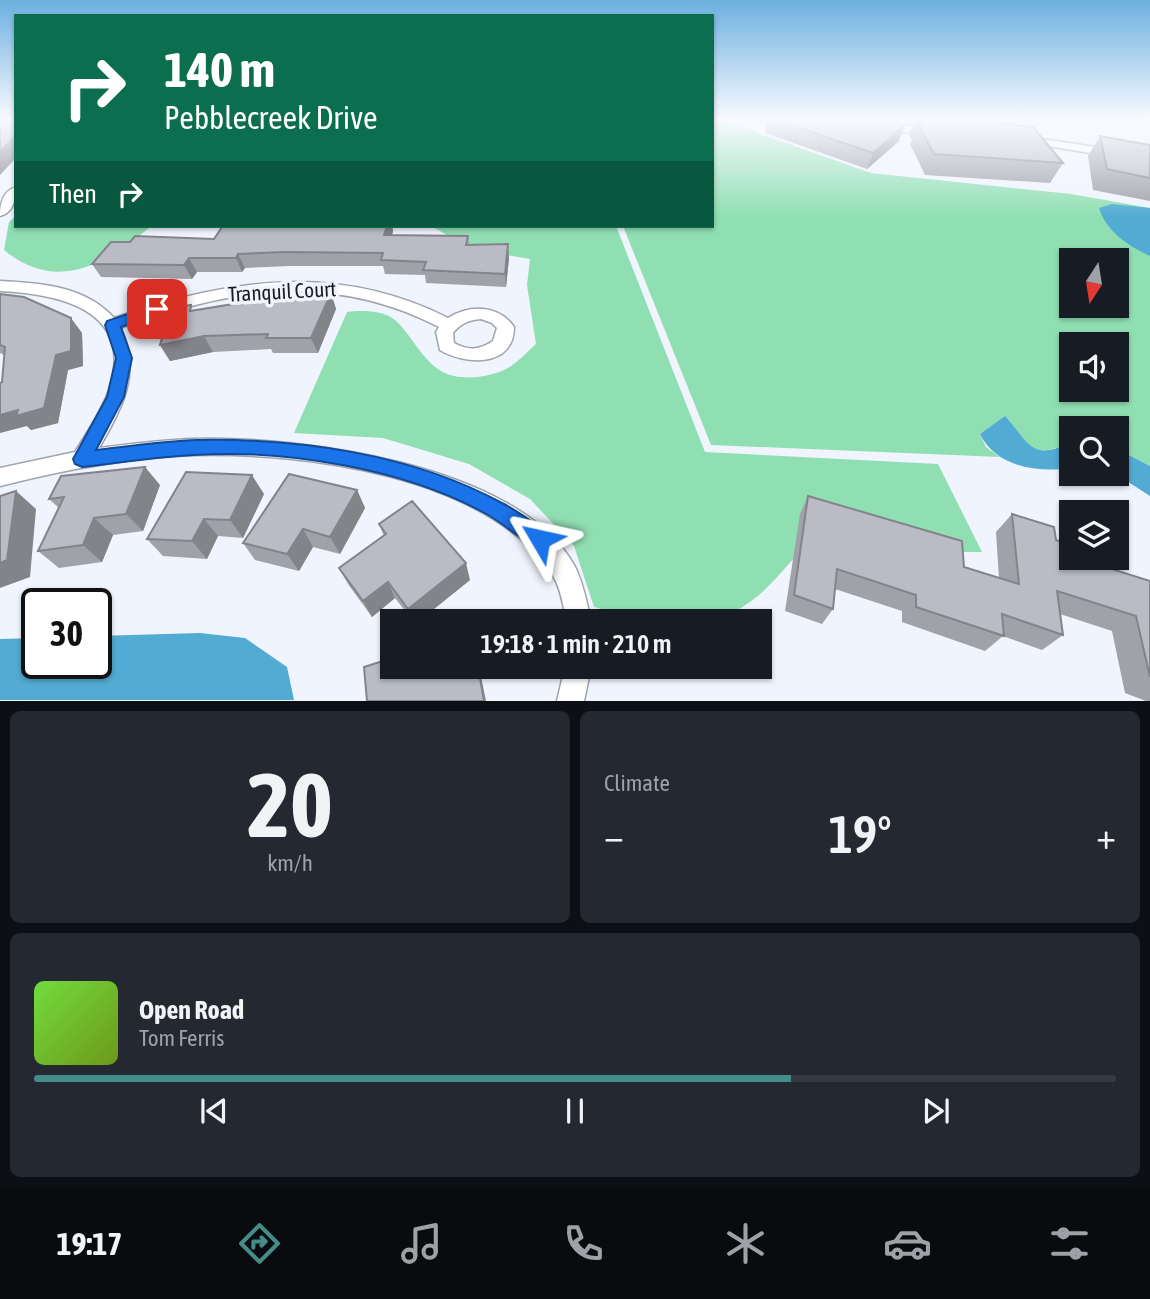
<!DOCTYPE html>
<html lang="en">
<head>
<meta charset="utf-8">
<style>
  :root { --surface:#171b24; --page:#242831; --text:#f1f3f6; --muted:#9ea1a6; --line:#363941; --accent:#448c89 }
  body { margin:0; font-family:"Asap Condensed",sans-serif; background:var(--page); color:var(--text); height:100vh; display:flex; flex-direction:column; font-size:26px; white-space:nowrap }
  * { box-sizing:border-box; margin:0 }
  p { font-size:23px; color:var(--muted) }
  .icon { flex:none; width:38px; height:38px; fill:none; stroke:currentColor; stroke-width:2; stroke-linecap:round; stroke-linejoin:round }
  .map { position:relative; height:701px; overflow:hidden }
  .panel { display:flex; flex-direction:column; gap:10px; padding:10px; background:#0d0f14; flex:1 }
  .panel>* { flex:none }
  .hud { position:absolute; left:14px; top:14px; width:700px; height:214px; border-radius:0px; box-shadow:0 2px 5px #0004; background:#0b6e4f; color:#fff; overflow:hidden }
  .needle { width:46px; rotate:192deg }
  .buttons { position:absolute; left:1059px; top:248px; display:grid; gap:14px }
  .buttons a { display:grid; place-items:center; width:70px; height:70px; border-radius:0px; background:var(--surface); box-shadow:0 2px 5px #0004; font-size:35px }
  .speed { position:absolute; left:21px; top:588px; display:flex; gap:14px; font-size:35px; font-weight:700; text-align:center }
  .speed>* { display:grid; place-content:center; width:91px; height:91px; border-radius:50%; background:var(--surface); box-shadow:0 2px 5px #0004; line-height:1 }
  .speed .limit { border:4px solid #111; border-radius:10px; background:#fff; color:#111 }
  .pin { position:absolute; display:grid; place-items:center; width:60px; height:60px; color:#fff; margin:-30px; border-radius:14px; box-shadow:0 4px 10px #0006 }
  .me { position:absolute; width:77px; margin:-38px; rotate:306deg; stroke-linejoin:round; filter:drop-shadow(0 0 5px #0008) }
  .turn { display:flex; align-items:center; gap:24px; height:147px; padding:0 35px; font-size:32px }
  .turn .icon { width:91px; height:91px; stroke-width:2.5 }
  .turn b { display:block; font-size:49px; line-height:60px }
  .then { display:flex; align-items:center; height:66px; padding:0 35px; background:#0003; gap:14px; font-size:26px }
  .big { font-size:52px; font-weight:600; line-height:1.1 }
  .panel .widget { flex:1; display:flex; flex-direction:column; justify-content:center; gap:10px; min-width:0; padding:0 24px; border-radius:10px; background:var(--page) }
  .panel .dial { align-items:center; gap:0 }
  .dial b { font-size:91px; line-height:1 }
  .song { display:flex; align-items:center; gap:21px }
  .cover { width:84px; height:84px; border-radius:10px; background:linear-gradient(135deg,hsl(100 70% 55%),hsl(80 70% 35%)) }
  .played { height:7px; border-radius:4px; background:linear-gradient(90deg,var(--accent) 70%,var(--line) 70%) }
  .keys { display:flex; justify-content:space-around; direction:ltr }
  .heat { display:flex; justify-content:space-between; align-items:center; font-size:38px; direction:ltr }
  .panel .tiles { flex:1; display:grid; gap:10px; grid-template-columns:1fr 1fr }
  .widget:last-child { grid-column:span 2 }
  .trip { position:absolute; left:380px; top:609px; width:392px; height:70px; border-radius:0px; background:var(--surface); box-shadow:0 2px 5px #0004; font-weight:600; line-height:70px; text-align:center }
  .tab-bar { display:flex; height:112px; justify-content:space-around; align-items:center; background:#090b0e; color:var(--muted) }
  .tab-bar .icon { width:49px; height:49px }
  .tab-bar .on { color:var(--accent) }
  .tab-bar b { font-size:32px; color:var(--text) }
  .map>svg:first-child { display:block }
  .green { fill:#90dfb3; fill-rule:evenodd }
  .water { fill:#52abd2 }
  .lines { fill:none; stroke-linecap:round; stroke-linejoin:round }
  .street-casing { stroke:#9fa3ac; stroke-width:3 }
  .street { fill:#fff; fill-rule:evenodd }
  .wall { fill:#a1a1a9 }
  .shaded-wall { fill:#83838a }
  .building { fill:#bbbbc5; stroke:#83838a; stroke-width:2 }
  .route { fill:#1a73e8; stroke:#114b97; stroke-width:2 }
  .labels { text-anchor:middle; stroke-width:7; stroke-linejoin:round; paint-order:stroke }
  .street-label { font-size:21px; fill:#1b1c20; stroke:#f0f4fe }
</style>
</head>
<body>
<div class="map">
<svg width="1150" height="701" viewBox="0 0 1150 701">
  <rect width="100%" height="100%" fill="#f0f4fe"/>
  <path class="green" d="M712,119H729L738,126L871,173L1071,194L1150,208V466L1117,449L1116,429H1071V442C1029,461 1031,445 1005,417L980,434L986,447L1000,457L711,445L623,226H712ZM1071,261H1116V306H1071ZM1071,345H1116V390H1071Z
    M16,216V226H151C106,265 56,293 4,250L9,222Z
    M431,226H616L705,452L938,464L982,552H800C784,568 769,589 750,602C704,635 644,621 594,607L574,546L530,499L469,464L383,438L294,433L347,312C361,310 384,310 395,320C412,335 422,361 443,372C460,382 495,377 511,366C520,360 528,351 536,344L527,285L530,259L472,249Z"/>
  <path class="water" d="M1112,204L1150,208V256C1128,246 1106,231 1099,208Z
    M1005,416C1030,444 1031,462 1071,442V468C1038,473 996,467 980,434Z
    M1117,449L1150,466V496L1116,474Z
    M200,633L245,638L287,667L294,700H0V639L37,638V663H96V636Z"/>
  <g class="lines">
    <defs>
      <path id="street" d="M848,119C877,119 906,126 935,129L941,132L935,135L891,131Z
        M1022,136L1150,155V163L1018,141L1016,139Z
        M16,187C16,199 13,213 0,216C0,204 3,191 16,187Z
        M0,281C41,283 85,286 114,318C228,279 336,262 448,318C470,304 499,305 514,327C514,368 465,365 440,350L436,332L439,327C330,271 231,289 120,328C143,371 121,410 99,448C130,444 162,440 194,439C299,436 517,464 574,565C583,581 587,604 591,621H567C563,607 561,588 553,576C488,475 304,452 194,455C128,457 63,470 0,486V468L75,452C87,432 101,413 109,390C136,310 60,294 0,291ZM481,319L492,323L497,328L493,341C479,350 469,351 454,343L453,333C461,323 469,320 481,319Z
        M565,667H591L584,701H557Z"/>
    </defs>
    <use href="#street" class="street-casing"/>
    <use href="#street" class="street"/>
  </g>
  <path class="wall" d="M768,119H882L899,141L867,169L765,133Z
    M903,119H1020L1017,125L1063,163L1050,183L925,175L910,144L912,141L909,135L914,123L904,122Z
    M1100,136L1150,145V201L1093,190L1088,156Z
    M274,226H392L393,231L392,235L468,236L469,245L509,258L506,287L426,283L425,275L385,274L383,266H290L245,268L242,272H197L192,279L101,277L92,264L130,242L214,239Z
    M331,293L336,309L318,353H273L271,349L213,352L170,361L160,345L194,310Z
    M0,294L82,333L83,366L68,370L58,423L31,430L27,426L2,382L4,355L0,353Z
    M160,485L143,531L113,535L102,562L59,568L38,551L59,508L49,499Z
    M357,490L365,508L340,554L313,547L299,571L255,560L243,543Z
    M264,494L243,538L218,536L207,559L163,556L147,539Z
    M808,496L964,567L999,578L996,532L1012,514L1099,565L1150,581V701H1146L1125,693L1112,631L1060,614L1063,635L1042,650L1003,636L985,651L902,622V611L835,589L833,609L822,624L785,611L800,514Z
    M379,524L470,580L419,621H413L395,598L372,617L348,584L339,568L384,536Z"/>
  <path class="shaded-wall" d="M905,125L899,141L867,169L873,153Z
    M16,135V158L0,175V152Z
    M387,226H392L393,231L388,249L384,235Z
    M508,244L509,258L506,287L505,274Z
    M238,254L245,268L242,272L236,258Z
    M189,258L197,272L192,279L184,265Z
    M331,293L336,309L318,353L311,338Z
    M71,318L82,333L83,366L68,370L58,423L31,430L27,426L0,433V415Z
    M204,336L213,352L170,361L160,345Z
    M145,467L160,485L143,531L126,514Z
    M252,475L264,494L243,538L230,520Z
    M357,490L365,508L340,554L330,537Z
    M16,491L36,509L30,577L0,588V563Z
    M94,518L113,535L102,562L83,545Z
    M204,519L218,536L207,559L192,541Z
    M303,529L313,547L299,571L287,554Z
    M466,563L470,580L419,621H414L408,609Z
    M388,582L395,598L372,617L363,601Z
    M478,667H479L486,701H484Z"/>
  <path class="building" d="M0,119H16V135L0,152Z
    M773,119H882L905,125L873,153Z
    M918,119H948L1033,127L1063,163L934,154L918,125L921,126Z
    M1100,136L1150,145V178L1107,169Z
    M274,226H387L384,235L468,236L466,245L508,244L505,274L423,270L426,262L381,260L383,253L284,252L238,254L236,258H189L184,265L92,264L111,242H130L135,236L214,239L222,227Z
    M331,293L311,338H266L268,334L204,336L160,345L171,308L191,305L190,311L233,304L237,298Z
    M0,294L24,297L71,318V351L56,355L44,408L16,416L18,410L0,415V383L2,382L5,347L0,345Z
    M145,467L126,514L94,518L83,545L38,551L64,497L49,499L61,476Z
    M186,472L252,475L230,520L204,519L192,541L147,539Z
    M289,474L357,490L330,537L303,529L287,554L243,543Z
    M16,491L7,560L0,563V496Z
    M808,496L962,541L964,567L1019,584L1012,514L1054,527L1056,540L1071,545V558H1098L1099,565L1150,581V677L1136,616L1057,591L1063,635L1002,614L1004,636L916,607V595L837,569L833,609L794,595Z
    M412,501L466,563L408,609L388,582L363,601L339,568L386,534L379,524Z
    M392,658V667H478L484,701H367L364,667Z"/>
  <linearGradient id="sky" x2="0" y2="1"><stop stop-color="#6cb0df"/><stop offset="0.55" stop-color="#f8faff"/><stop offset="1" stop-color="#f8faff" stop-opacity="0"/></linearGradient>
  <rect width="1150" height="217" fill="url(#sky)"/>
  <path class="route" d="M157,304L164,309L162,312L121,327L132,358L124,397L96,450C130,446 164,441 197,440C299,438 412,454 502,503C518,511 532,522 547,532L550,539L547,546L540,548L532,546C518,536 503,524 488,515C407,469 286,449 193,455C156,457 119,463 82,467L75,464L73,459L107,397L116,358L105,325L107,321Z"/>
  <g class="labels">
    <g class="street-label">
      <text transform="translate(282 292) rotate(-3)" y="7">Tranquil Court</text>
    </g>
  </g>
</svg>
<div class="buttons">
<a><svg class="needle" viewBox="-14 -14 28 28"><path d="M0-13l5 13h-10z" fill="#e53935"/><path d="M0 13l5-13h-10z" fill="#9ea1a6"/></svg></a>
<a><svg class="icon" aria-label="sound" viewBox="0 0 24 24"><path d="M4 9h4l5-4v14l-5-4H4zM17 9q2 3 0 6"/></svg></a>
<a><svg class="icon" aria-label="search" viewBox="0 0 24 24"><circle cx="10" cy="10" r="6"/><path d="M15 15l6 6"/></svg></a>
<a><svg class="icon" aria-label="layers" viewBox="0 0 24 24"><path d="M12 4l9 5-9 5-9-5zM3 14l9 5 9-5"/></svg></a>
</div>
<div class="speed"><div class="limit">30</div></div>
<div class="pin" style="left:157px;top:309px;background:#d93025"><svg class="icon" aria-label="arrive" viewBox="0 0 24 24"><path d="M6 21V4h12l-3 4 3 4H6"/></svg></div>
<svg class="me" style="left:540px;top:539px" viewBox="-20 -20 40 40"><path d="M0-17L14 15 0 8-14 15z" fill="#1a73e8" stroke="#fff" stroke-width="4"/></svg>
<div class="trip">19:18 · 1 min · 210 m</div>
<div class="hud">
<div class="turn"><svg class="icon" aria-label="right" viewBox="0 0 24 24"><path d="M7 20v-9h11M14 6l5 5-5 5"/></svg><div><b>140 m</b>Pebblecreek Drive</div></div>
<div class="then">Then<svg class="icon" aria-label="right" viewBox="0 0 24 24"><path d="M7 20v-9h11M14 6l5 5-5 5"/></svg></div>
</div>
</div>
<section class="panel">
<div class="tiles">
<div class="widget dial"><b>20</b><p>km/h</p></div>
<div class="widget"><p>Climate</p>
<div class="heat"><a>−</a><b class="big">19°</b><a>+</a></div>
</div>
<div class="widget">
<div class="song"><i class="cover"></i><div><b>Open Road</b><p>Tom Ferris</p></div></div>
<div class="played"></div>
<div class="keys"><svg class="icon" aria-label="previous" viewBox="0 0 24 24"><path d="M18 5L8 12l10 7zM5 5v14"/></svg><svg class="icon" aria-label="pause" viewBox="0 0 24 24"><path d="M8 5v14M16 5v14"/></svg><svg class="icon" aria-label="next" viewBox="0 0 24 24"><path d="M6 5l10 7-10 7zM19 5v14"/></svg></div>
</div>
</div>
</section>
<nav class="tab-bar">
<b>19:17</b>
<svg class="icon on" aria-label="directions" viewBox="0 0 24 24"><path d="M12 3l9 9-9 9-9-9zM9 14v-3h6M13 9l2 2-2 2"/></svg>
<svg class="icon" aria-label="music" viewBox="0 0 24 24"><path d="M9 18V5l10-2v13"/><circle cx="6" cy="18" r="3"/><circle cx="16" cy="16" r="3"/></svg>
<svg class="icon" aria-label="phone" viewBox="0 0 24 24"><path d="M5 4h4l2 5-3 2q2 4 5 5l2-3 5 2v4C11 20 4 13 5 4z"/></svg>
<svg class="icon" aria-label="climate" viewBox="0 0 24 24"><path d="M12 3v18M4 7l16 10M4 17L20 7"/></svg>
<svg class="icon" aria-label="car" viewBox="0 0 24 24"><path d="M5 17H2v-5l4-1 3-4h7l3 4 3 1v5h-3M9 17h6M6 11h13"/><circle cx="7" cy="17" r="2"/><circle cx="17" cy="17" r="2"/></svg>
<svg class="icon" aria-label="filters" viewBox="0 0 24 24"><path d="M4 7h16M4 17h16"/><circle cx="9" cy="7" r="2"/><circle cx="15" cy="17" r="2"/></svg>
</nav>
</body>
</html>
